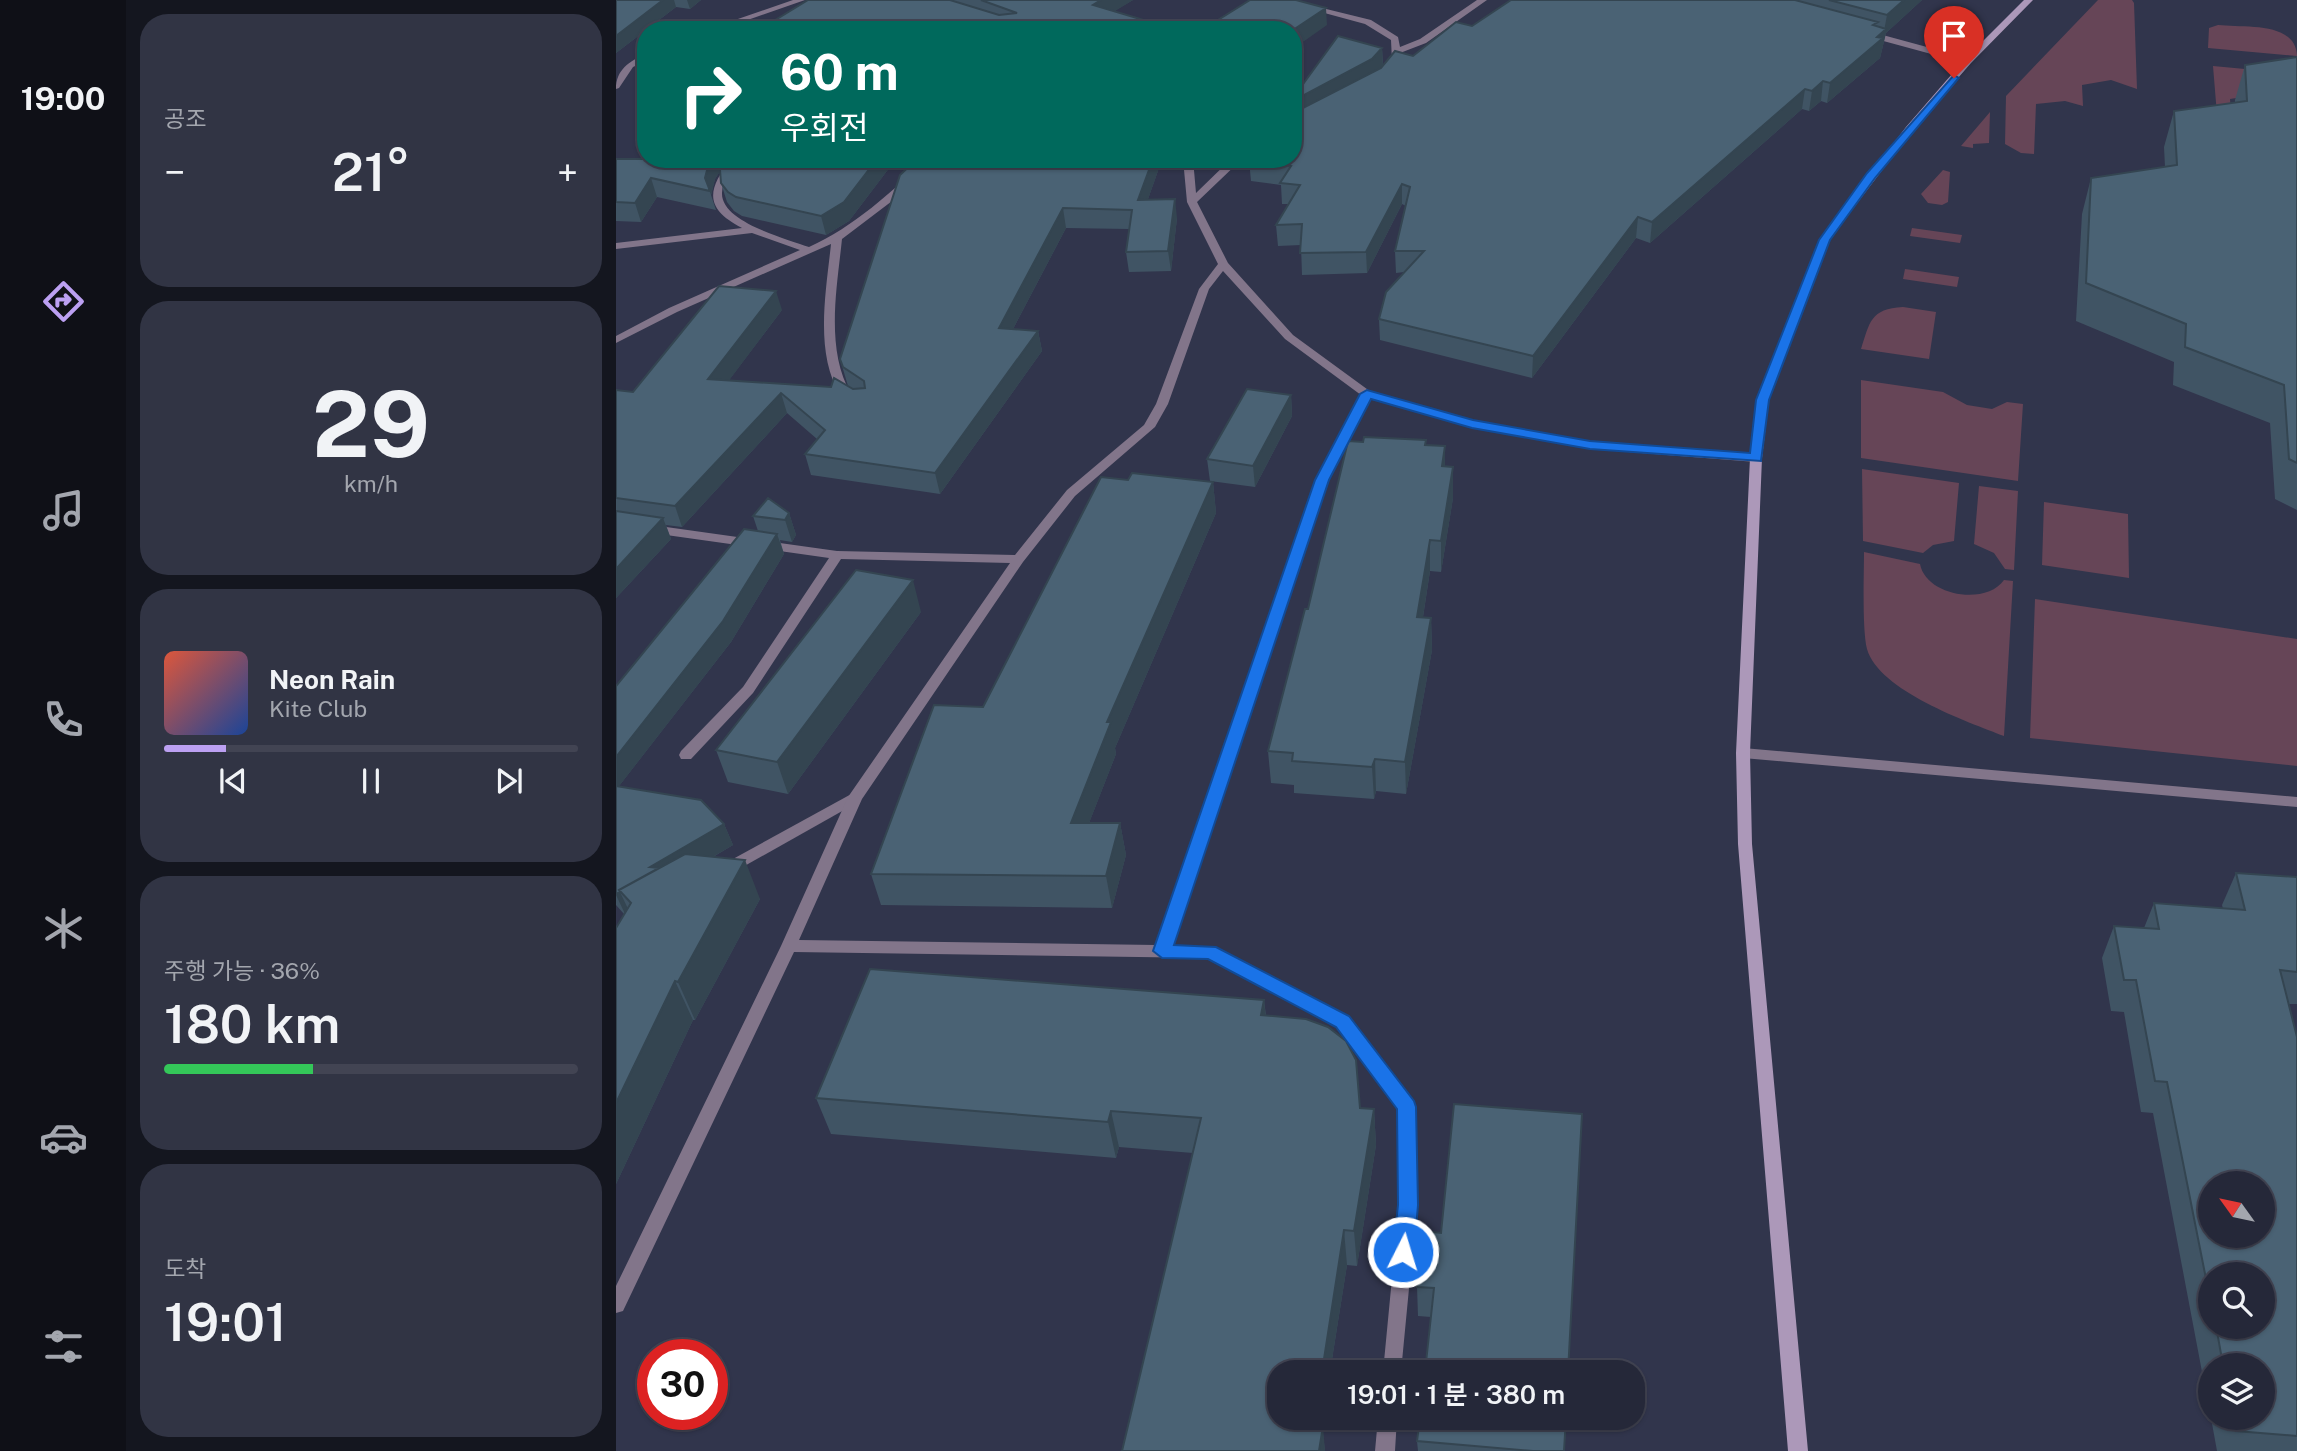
<!DOCTYPE html>
<html lang="ko">
<head>
<meta charset="utf-8">
<style>
  :root { --surface:#252839; --page:#313444; --text:#f1f3f6; --muted:#a3a6ae; --line:#424453; --accent:#bca0f2 }
  body { margin:0; font-family:"Public Sans","Noto Sans KR",sans-serif; background:var(--page); color:var(--text); height:100vh; display:flex; flex-direction:column; font-size:26px; white-space:nowrap }
  * { box-sizing:border-box; margin:0 }
  p { font-size:23px; color:var(--muted) }
  .icon { flex:none; width:38px; height:38px; fill:none; stroke:currentColor; stroke-width:2; stroke-linecap:round; stroke-linejoin:round }
  .map { position:relative; flex:1; overflow:hidden }
  .details { display:flex; flex-direction:column; gap:14px; padding:14px; background:#14161f; width:490px }
  .details>* { flex:none }
  .hud { position:absolute; left:21px; top:21px; width:665px; height:147px; border-radius:28px; box-shadow:0 2px 5px #0004,0 0 0 2px var(--line); background:#00695c; color:#fff; overflow:hidden }
  .needle { width:46px; rotate:303deg }
  .controls { position:absolute; left:1582px; top:1171px; display:grid; gap:14px }
  .controls a { display:grid; place-items:center; width:77px; height:77px; border-radius:50%; background:var(--surface); box-shadow:0 2px 5px #0004,0 0 0 2px var(--line); font-size:35px }
  .speed { position:absolute; left:21px; top:1339px; display:flex; gap:14px; font-size:35px; font-weight:700; text-align:center }
  .speed>* { display:grid; place-content:center; width:91px; height:91px; border-radius:50%; background:var(--surface); box-shadow:0 2px 5px #0004,0 0 0 2px var(--line); line-height:1 }
  .speed .limit { border:10px solid #d22; background:#fff; color:#111 }
  .pin { position:absolute; display:grid; place-items:center; width:60px; height:60px; color:#fff; margin:-72px -30px; border-radius:50% 50% 50% 0; rotate:-45deg; box-shadow:0 0 7px #0007 }
  .pin .icon { rotate:45deg }
  .me { position:absolute; width:77px; margin:-38px; rotate:5deg; stroke-linejoin:round; filter:drop-shadow(0 0 5px #0008) }
  .turn { display:flex; align-items:center; gap:24px; height:147px; padding:0 28px; font-size:32px }
  .turn .icon { width:91px; height:91px; stroke-width:2.5 }
  .turn b { display:block; font-size:49px; line-height:60px }
  .big { font-size:52px; font-weight:600; line-height:1.1 }
  .details .tile { flex:1; display:flex; flex-direction:column; justify-content:center; gap:10px; min-width:0; padding:0 24px; border-radius:28px; background:var(--page) }
  .details .dial { align-items:center; gap:0 }
  .dial b { font-size:91px; line-height:1 }
  .song { display:flex; align-items:center; gap:21px }
  .cover { width:84px; height:84px; border-radius:10px; background:linear-gradient(135deg,hsl(10 70% 55%),hsl(220 70% 35%)) }
  .played { height:7px; border-radius:4px; background:linear-gradient(90deg,var(--accent) 15%,var(--line) 15%) }
  .keys { display:flex; justify-content:space-around; direction:ltr }
  .heat { display:flex; justify-content:space-between; align-items:center; font-size:38px; direction:ltr }
  .charge { height:10px; border-radius:5px; background:linear-gradient(90deg,#34c759 36%,var(--line) 0) }
  .trip { position:absolute; left:651px; top:1360px; width:378px; height:70px; border-radius:28px; background:var(--surface); box-shadow:0 2px 5px #0004,0 0 0 2px var(--line); font-weight:600; line-height:70px; text-align:center }
  main { display:flex; flex:1; min-height:0 }
  .menu { display:flex; flex-direction:column; width:126px; justify-content:space-around; align-items:center; background:#0f1017; color:var(--muted) }
  .menu .icon { width:49px; height:49px }
  .menu .selected { color:var(--accent) }
  .menu b { font-size:32px; color:var(--text) }
  .map>svg:first-child { display:block }
  .green { fill:#664557 }
  .lines { fill:none; stroke-linecap:round; stroke-linejoin:round }
  .service { fill:#82758a; fill-rule:evenodd }
  .minor { fill:#82758a; fill-rule:evenodd }
  .tertiary { fill:#82758a; fill-rule:evenodd }
  .secondary { fill:#ac98b9; fill-rule:evenodd }
  .wall { fill:#405464; fill-rule:evenodd }
  .shaded-wall { fill:#344551 }
  .building { fill:#4a6274; stroke:#344551; stroke-width:2; fill-rule:evenodd }
  .route { fill:#1a73e8; stroke:#114b97; stroke-width:2 }
</style>
</head>
<body>
<main>
<nav class="menu">
<b>19:00</b>
<svg class="icon selected" aria-label="directions" viewBox="0 0 24 24"><path d="M12 3l9 9-9 9-9-9zM9 14v-3h6M13 9l2 2-2 2"/></svg>
<svg class="icon" aria-label="music" viewBox="0 0 24 24"><path d="M9 18V5l10-2v13"/><circle cx="6" cy="18" r="3"/><circle cx="16" cy="16" r="3"/></svg>
<svg class="icon" aria-label="phone" viewBox="0 0 24 24"><path d="M5 4h4l2 5-3 2q2 4 5 5l2-3 5 2v4C11 20 4 13 5 4z"/></svg>
<svg class="icon" aria-label="climate" viewBox="0 0 24 24"><path d="M12 3v18M4 7l16 10M4 17L20 7"/></svg>
<svg class="icon" aria-label="car" viewBox="0 0 24 24"><path d="M5 17H2v-5l4-1 3-4h7l3 4 3 1v5h-3M9 17h6M6 11h13"/><circle cx="7" cy="17" r="2"/><circle cx="17" cy="17" r="2"/></svg>
<svg class="icon" aria-label="filters" viewBox="0 0 24 24"><path d="M4 7h16M4 17h16"/><circle cx="9" cy="7" r="2"/><circle cx="15" cy="17" r="2"/></svg>
</nav>
<section class="details">
<div class="tile"><p>공조</p>
<div class="heat"><a>−</a><b class="big">21°</b><a>+</a></div>
</div>
<div class="tile dial"><b>29</b><p>km/h</p></div>
<div class="tile">
<div class="song"><i class="cover"></i><div><b>Neon Rain</b><p>Kite Club</p></div></div>
<div class="played"></div>
<div class="keys"><svg class="icon" aria-label="previous" viewBox="0 0 24 24"><path d="M18 5L8 12l10 7zM5 5v14"/></svg><svg class="icon" aria-label="pause" viewBox="0 0 24 24"><path d="M8 5v14M16 5v14"/></svg><svg class="icon" aria-label="next" viewBox="0 0 24 24"><path d="M6 5l10 7-10 7zM19 5v14"/></svg></div>
</div>
<div class="tile"><p>주행 가능 · 36%</p><b class="big">180 km</b><div class="charge"></div></div>
<div class="tile"><p>도착</p><b class="big">19:01</b></div>
</section>
<div class="map">
<svg width="1681" height="1451" viewBox="0 0 1681 1451">
  <rect width="100%" height="100%" fill="#31354c"/>
  <path class="green" d="M1482,0H1516L1518,3L1521,89L1495,80L1466,85L1467,106L1449,101L1420,104L1418,154L1405,153L1389,144L1390,96Z
    M1602,25C1628,28 1680,21 1681,56L1592,48L1593,28Z
    M1597,66L1661,72L1681,88L1614,99L1617,134L1602,127Z
    M1374,112L1373,143L1357,144V148L1345,146Z
    M1327,170L1334,172L1332,202L1326,205L1312,203L1305,194Z
    M1296,228L1346,235L1344,243L1294,236Z
    M1289,269L1343,277L1341,287L1287,279Z
    M1287,307L1320,312L1313,359L1245,349C1254,322 1254,309 1287,307Z
    M1245,380L1327,392L1351,405L1376,409L1391,402L1407,404L1402,481L1245,458Z
    M1246,469L1343,483L1338,541L1317,545L1307,553L1247,541Z
    M1363,486L1402,491L1398,570L1389,569L1378,553L1358,544Z
    M1428,502L1512,514L1513,578L1426,565Z
    M1248,552L1304,564C1310,596 1370,606 1388,580L1397,581L1388,736C1352,722 1263,691 1251,649C1246,629 1248,576 1248,552Z
    M1419,599L1681,639V766L1414,738Z"/>
  <g class="lines">
    <path class="service" d="M239,792L244,793L246,797L244,801L116,873H106L103,869L106,865Z"/>
    <path class="minor" d="M177,0H189L103,30H90Z
      M861,0H871L810,43L784,53V61L775,70L771,67L776,61L775,40L749,24L690,8L694,5L755,20L782,37L784,47L804,39Z
      M1252,31L1355,59L1356,61L1352,64L1249,36L1248,34Z
      M30,54V61L17,67L3,88L0,89C0,70 13,61 30,54Z
      M115,159H125C117,169 106,180 106,193C105,222 171,239 193,247C238,227 275,192 311,159H322L284,195L226,239C221,288 209,349 235,394L233,396H225C198,354 210,292 215,244L61,312L0,343V336L53,308L184,250L136,233L0,249V243L126,228C88,208 91,190 115,159Z
      M567,159H577L580,193L615,159H626L581,202L612,263L677,335L755,392L857,421L974,441L1140,454L1146,458L1140,462L974,449L856,428L754,399L712,480L556,945L600,948L733,1017L797,1102L799,1107L801,1205L785,1372H767L783,1205V1109L721,1027L592,958L178,952L7,1311L0,1313V1286L165,946L232,797L394,563L225,559L137,693L75,759H65L63,755L65,751L127,687L213,558L36,533L30,529L36,525L221,551L399,555L451,490L528,425L540,404L583,289L602,264L571,202ZM607,271L669,339L745,395L700,480L540,945L183,940L246,799L407,562L459,496L539,427L552,404L593,289Z
      M762,1418H781L779,1451H759Z"/>
    <path class="tertiary" d="M1127,748L1681,797V807L1127,758L1120,753Z"/>
    <path class="secondary" d="M1408,0H1417L1355,63L1296,131L1213,240L1153,400L1146,458L1134,753L1136,844L1192,1451H1172L1122,844L1120,753L1134,458L1141,400L1203,240L1290,127L1349,59Z"/>
  </g>
  <path class="wall" d="M0,0H85L74,9L60,7L0,53Z
    M192,0H517L498,11L561,30Z
    M895,0H1306L1270,33L1264,58L1211,103L1205,101L1193,111L1186,109L1034,243L1020,238L916,378L764,340L763,319L788,272L780,273L779,251L790,206L786,204L751,273L686,275L685,245L662,246L660,225L673,204H666L665,185L635,181L633,160L766,48L767,65L797,56L856,26Z
    M1681,57V510L1659,499L1654,423L1557,385L1558,362L1460,321L1466,214L1475,178L1549,167L1548,147L1558,111L1619,103V100L1629,65Z
    M0,159H280L233,221L210,235L126,216L118,211L111,202L105,183L104,171L99,179L95,195L100,210L41,197L25,222L0,221Z
    M295,159H542L543,168L532,199L561,218L555,271L513,272L510,252L513,229L450,228L397,329L422,331L426,351L324,494L195,475L189,454L201,439L171,413L66,527L50,525L55,539L0,598V390L17,392L166,310L113,380L215,387L232,386L224,359L296,164Z
    M675,395L676,416L639,487L594,481L591,459Z
    M810,440V445L829,446V467H837V498L825,572L814,571L807,617L815,618L816,650L790,794L760,791L758,799L678,793V785L655,783L652,751L692,609L747,442Z
    M512,480L597,482L600,513L499,748L500,754L473,823H504L510,855L496,908L265,905L255,874L367,707Z
    M173,513L180,535L176,542L164,540L168,554L115,642L3,786L108,824L117,845L97,857L144,899L79,1020H77L0,1184V928L8,914L0,905V686L142,531L137,516Z
    M305,612L172,794L112,782L100,750Z
    M1620,873L1681,877V1004H1672L1681,1037V1451H1601L1595,1418H1647V1365H1594V1414L1537,1113L1525,1112L1508,1012L1495,1011L1486,958L1498,926L1528,928L1538,903L1607,909L1606,905ZM1594,1274L1647,1326H1594Z
    M254,969L648,1000L650,1016L690,1019L712,1027L730,1041L740,1060L744,1108L758,1109L760,1145L741,1266L731,1265L714,1372H663V1418H707L706,1426L709,1451H506L577,1153L503,1147L500,1158L215,1134L200,1098Z
    M807,1231L952,1372L815,1317L802,1316L801,1287Z
    M801,1441L948,1451H802Z"/>
  <path class="shaded-wall" d="M47,0H58L60,7L0,53V36Z
    M71,0H85L74,9Z
    M485,0H517L480,23L477,5Z
    M1288,0H1306L1270,33L1264,58L1211,103L1214,83L1268,31L1271,15Z
    M710,8L711,25L677,49V30Z
    M766,48L767,67L677,122V101Z
    M1207,81L1205,101L1193,111L1196,91Z
    M1189,89L1186,109L1034,243L1036,222Z
    M94,159H112L99,179L95,195L89,178Z
    M261,159H280L233,221L210,235L205,216Z
    M537,159H542L543,168L525,219L522,200Z
    M35,178L41,197L25,222L19,203Z
    M786,184V204L751,273L750,252Z
    M559,199L561,218L555,271L552,251Z
    M447,208L450,228L387,348L383,328Z
    M1022,217L1020,238L916,378L917,356Z
    M160,291L166,310L99,399L92,379Z
    M422,331L426,351L324,494L319,473Z
    M165,393L171,413L66,527L59,506Z
    M675,395L676,416L639,487L637,466Z
    M829,446V477L826,466Z
    M837,467V498L825,572V541Z
    M597,482L600,513L499,748L500,754L461,854L455,823L491,722Z
    M173,513L180,535L176,542L169,520Z
    M47,518L55,539L0,598V569Z
    M161,534L168,554L115,642L0,790V757Z
    M814,540V571L802,649L801,617Z
    M297,580L305,612L172,794L161,762Z
    M815,618L816,650L790,794L789,762Z
    M759,759L760,791L758,799L756,767Z
    M504,823L510,855L496,908L490,876Z
    M108,824L117,845L54,882L34,867Z
    M129,860L144,899L79,1020L62,982Z
    M4,892L14,913L10,916L0,895Z
    M59,981L77,1020L0,1184V1103Z
    M648,1000L652,1037L645,1015Z
    M758,1109L760,1145L741,1266L738,1231Z
    M495,1111L503,1147L500,1158L492,1122Z
    M728,1230L731,1265L714,1372H706Z
    M698,1418H707L702,1451L697,1426Z
    M707,1426L709,1451H703Z"/>
  <path class="building" d="M0,0H47L0,36Z
    M192,0H334L383,15L401,13L365,0H485L477,5L561,30H143Z
    M634,0H680L710,8L677,30H586Z
    M895,0H1179L1262,22L1257,25L1270,29L1261,37L1267,38L1214,83L1207,81L1196,91L1189,89L1036,222L1022,217L917,356L763,319L770,292L808,251H779L794,187L786,184L750,252L684,253L686,224L660,225L684,185L664,183L675,166L633,160L634,159H677V113L765,68L779,51L797,56L840,22L856,26Z
    M1213,0H1288L1271,15Z
    M722,36L766,48L756,59L677,101V98Z
    M1681,57V463L1673,459L1668,385L1569,347L1570,324L1470,283L1475,178L1561,165L1558,111L1631,101L1629,65Z
    M0,159H94L89,178L94,191L35,178L19,203L0,202Z
    M110,159H261L228,202L205,216L120,197L112,192L105,183L104,170Z
    M301,159H537L522,200L559,199L552,251L510,252L516,210L447,208L383,328L422,331L319,473L189,454L209,430L165,393L59,506L0,498V390L17,392L103,286L160,291L92,379L215,387L218,378L237,389L249,388L248,381L227,367L224,359L284,175Z
    M631,389L675,395L637,466L591,459Z
    M748,437L810,440L809,445L829,446L826,466L837,467L825,541L814,540L801,617L815,618L789,762L759,759L756,767L676,761L677,753L652,751L689,609H692L732,441L747,442Z
    M516,473L597,482L491,722H495L455,823H504L490,876L255,874L318,705L367,707L485,477L512,480Z
    M152,498L173,513L169,520L137,516Z
    M0,511L47,518L0,569Z
    M128,529L161,534L107,621L0,757V686Z
    M240,570L297,580L161,762L100,750Z
    M0,786L85,800L108,824L34,867L43,868L3,890L4,892L0,894Z
    M69,854L129,860L62,982L59,981L0,1103V928L15,903L3,890Z
    M1620,873L1681,877V972L1664,970L1681,1037V1436L1620,1431L1618,1418H1647V1365H1607L1600,1326H1647V1274H1594V1299L1551,1082L1539,1081L1520,980H1508L1498,926L1543,929L1538,903L1629,910ZM1594,1183H1647V1236H1594Z
    M254,969L648,1000L645,1015L690,1019L712,1027L730,1041L740,1060L744,1108L758,1109L738,1231L728,1230L706,1372H663V1418H698L697,1426H707L703,1451H506L585,1118L495,1111L492,1122L200,1098Z
    M838,1104L966,1114L952,1372H809L818,1288L801,1287L807,1231L825,1233Z
    M804,1418H950L948,1451H917L801,1441Z"/>
  <path class="route" d="M1338,75L1343,78L1341,80L1259,178L1214,240L1153,400L1145,461L974,449L856,428L755,399L713,480L558,945L600,947L733,1016L798,1101L800,1107L802,1205L798,1252L795,1259L787,1261L780,1259L777,1252L782,1205L781,1109L720,1027L592,959L546,958L537,951L699,480L744,394L751,390L857,420L974,441L1134,453L1140,400L1203,240L1251,173Z"/>
</svg>
<div class="controls">
<a><svg class="needle" viewBox="-14 -14 28 28"><path d="M0-13l5 13h-10z" fill="#e53935"/><path d="M0 13l5-13h-10z" fill="#a3a6ae"/></svg></a>
<a><svg class="icon" aria-label="search" viewBox="0 0 24 24"><circle cx="10" cy="10" r="6"/><path d="M15 15l6 6"/></svg></a>
<a><svg class="icon" aria-label="layers" viewBox="0 0 24 24"><path d="M12 4l9 5-9 5-9-5zM3 14l9 5 9-5"/></svg></a>
</div>
<div class="speed"><div class="limit">30</div></div>
<div class="pin" style="left:1338px;top:78px;background:#d93025"><svg class="icon" aria-label="arrive" viewBox="0 0 24 24"><path d="M6 21V4h12l-3 4 3 4H6"/></svg></div>
<svg class="me" style="left:787px;top:1252px" viewBox="-20 -20 40 40"><circle r="17" fill="#1a73e8" stroke="#fff" stroke-width="3"/><path d="M0-11L8 9 0 5-8 9z" fill="#fff"/></svg>
<div class="trip">19:01 · 1 분 · 380 m</div>
<div class="hud">
<div class="turn"><svg class="icon" aria-label="right" viewBox="0 0 24 24"><path d="M7 20v-9h11M14 6l5 5-5 5"/></svg><div><b>60 m</b>우회전</div></div>
</div>
</div>
</main>
</body>
</html>
